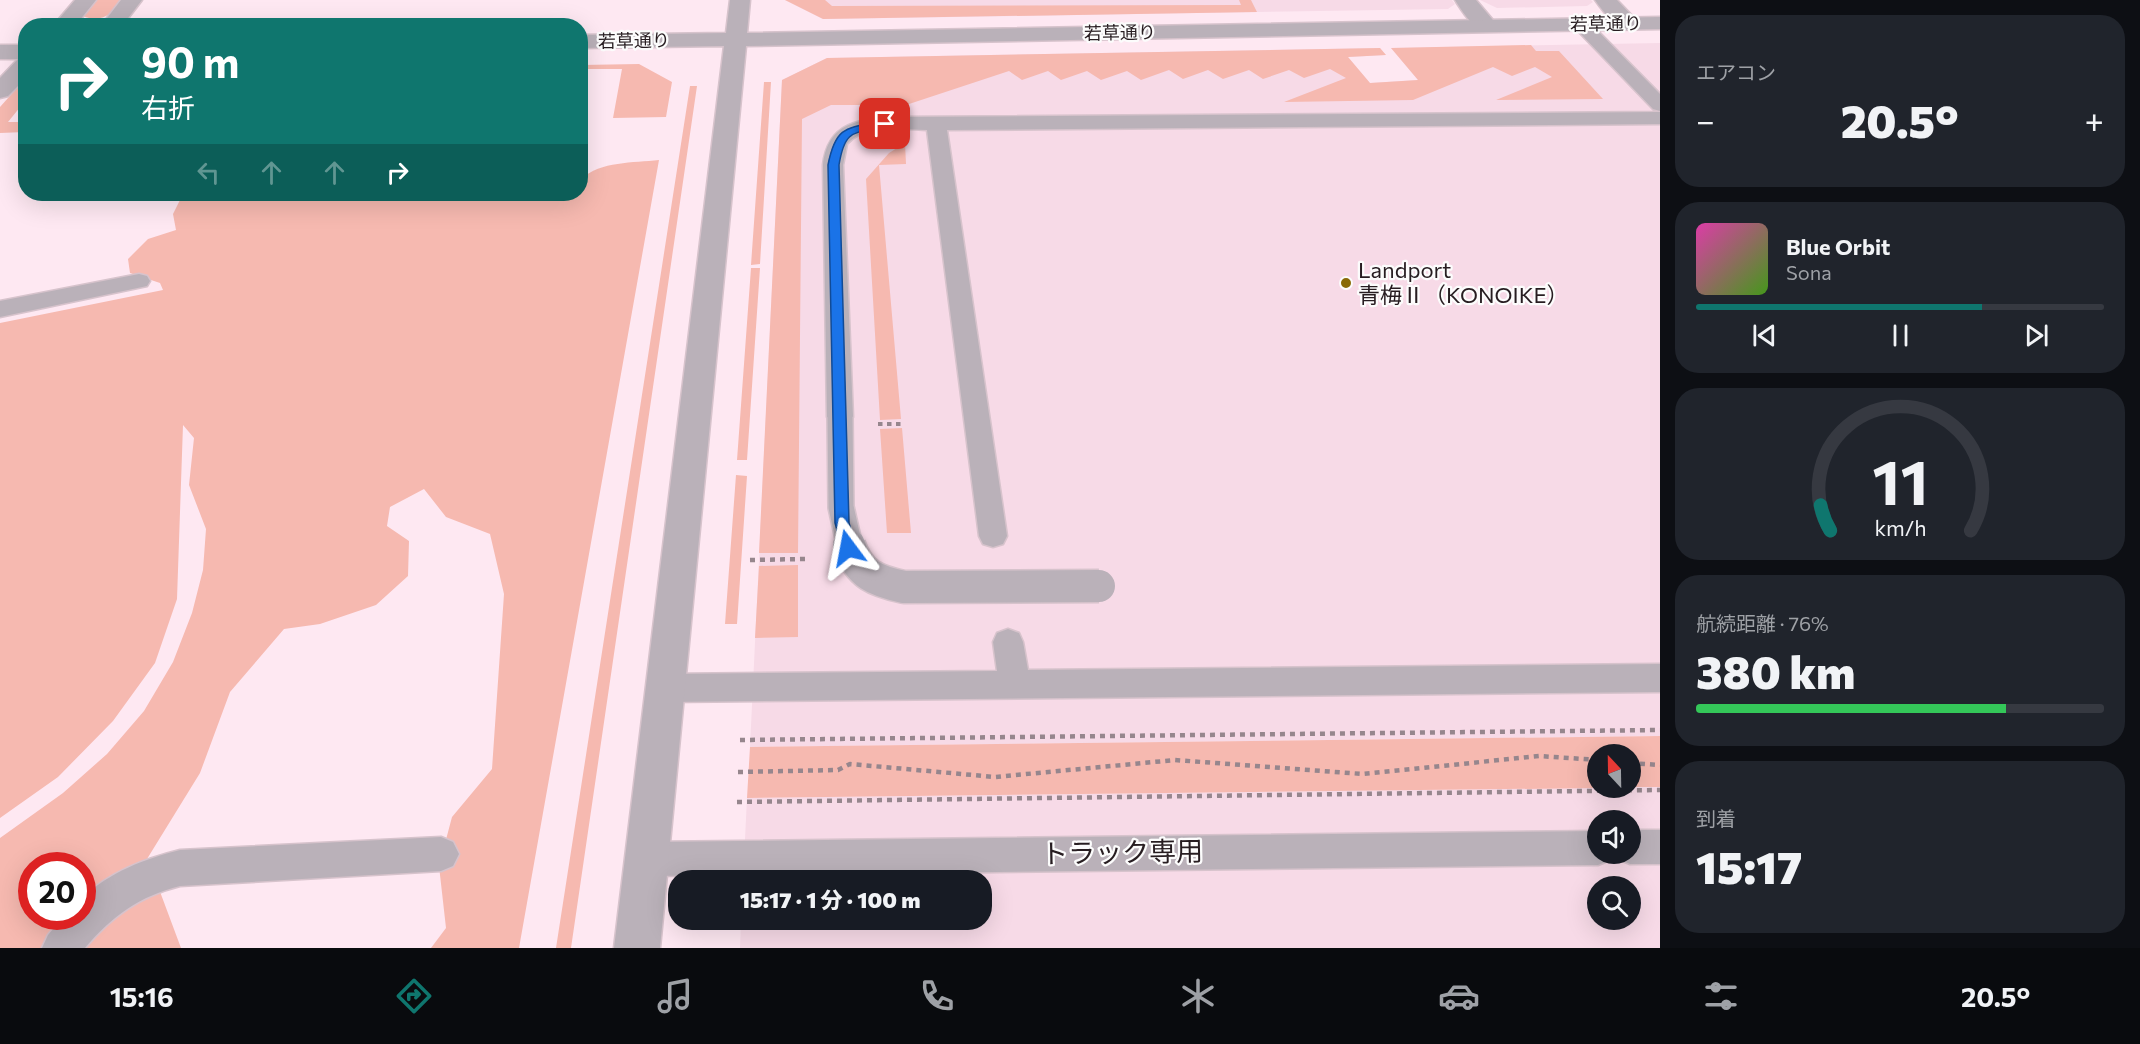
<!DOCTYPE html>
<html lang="ja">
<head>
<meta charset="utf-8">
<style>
  :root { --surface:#171b24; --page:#20242c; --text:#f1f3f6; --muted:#9ea1a6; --line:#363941; --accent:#0f766e }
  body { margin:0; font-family:Commissioner,"Noto Sans JP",sans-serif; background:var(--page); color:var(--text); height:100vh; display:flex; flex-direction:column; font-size:22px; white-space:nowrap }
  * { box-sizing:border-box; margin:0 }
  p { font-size:20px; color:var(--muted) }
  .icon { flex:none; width:33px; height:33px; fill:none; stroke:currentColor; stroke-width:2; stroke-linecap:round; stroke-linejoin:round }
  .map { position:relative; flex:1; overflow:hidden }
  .details { display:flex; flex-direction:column; gap:15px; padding:15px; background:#0d0f14; width:480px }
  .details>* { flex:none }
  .top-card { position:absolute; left:18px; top:18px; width:570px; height:183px; border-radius:24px; box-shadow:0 6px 24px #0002; background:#0f766e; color:#fff; overflow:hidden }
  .needle { width:39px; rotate:338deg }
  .tools { position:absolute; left:1587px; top:744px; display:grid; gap:12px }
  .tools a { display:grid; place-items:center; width:54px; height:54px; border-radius:50%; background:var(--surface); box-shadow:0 6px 24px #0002; font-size:30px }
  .speed { position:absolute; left:18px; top:852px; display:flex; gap:12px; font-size:30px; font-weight:700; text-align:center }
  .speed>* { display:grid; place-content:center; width:78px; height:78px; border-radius:50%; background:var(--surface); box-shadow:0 6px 24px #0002; line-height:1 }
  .speed .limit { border:9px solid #d22; background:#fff; color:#111 }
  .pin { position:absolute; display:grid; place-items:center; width:51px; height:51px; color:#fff; margin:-26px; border-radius:12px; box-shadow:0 3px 9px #0006 }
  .me { position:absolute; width:66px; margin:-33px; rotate:347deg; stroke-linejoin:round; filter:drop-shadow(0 0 4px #0008) }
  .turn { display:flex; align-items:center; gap:21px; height:126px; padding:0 24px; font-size:27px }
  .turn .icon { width:78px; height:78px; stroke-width:2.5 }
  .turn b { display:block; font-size:42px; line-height:51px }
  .lanes { display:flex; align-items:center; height:57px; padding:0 24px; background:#0003; justify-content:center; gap:30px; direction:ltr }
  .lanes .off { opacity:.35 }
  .big { font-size:45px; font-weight:800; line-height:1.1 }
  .details .tile { flex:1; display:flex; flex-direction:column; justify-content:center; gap:9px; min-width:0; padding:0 21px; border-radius:24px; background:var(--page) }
  .details .dial { align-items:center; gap:0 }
  .dial svg { height:156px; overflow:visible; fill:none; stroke:var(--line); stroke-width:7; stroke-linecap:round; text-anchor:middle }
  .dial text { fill:var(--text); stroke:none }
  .song { display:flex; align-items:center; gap:18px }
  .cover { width:72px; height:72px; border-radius:9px; background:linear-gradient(135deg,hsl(320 70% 55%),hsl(100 70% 35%)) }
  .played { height:6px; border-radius:3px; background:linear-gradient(90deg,var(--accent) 70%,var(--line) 70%) }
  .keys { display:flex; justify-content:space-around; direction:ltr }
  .heat { display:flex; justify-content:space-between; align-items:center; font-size:33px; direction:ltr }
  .charge { height:9px; border-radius:4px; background:linear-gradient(90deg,#34c759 76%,var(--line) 0) }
  .trip { position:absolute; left:668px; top:870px; width:324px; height:60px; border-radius:24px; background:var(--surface); box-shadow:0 6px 24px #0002; font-weight:800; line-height:60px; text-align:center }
  .tabs { display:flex; height:96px; justify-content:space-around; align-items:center; background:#090b0e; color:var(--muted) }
  .tabs .icon { width:42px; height:42px }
  .tabs .active { color:var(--accent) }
  .tabs b { font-size:27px; color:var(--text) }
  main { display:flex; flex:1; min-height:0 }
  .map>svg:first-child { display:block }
  .built { fill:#f7dae7; fill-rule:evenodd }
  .green { fill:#f6b9b0 }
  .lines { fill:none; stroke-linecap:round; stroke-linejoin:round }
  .service-casing { stroke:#d7c3cc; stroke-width:3 }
  .minor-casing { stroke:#d7c3cc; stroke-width:3 }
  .tertiary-casing { stroke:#d7c3cc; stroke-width:3 }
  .path-far1 { stroke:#96868d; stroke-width:4; stroke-dasharray:4.5 4.5; stroke-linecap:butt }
  .path { stroke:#96868d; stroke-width:4.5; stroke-dasharray:5 5; stroke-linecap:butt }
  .service { fill:#bab1b9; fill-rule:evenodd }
  .minor { fill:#bab1b9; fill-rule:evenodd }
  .tertiary { fill:#bab1b9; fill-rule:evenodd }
  .service-bridge-far1-casing { stroke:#d7c3cc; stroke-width:28; stroke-linecap:butt }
  .service-bridge-casing { stroke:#d7c3cc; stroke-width:35; stroke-linecap:butt }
  .service-bridge-far1 { stroke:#bab1b9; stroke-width:25 }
  .service-bridge { stroke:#bab1b9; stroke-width:32 }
  .route { fill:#1a73e8; stroke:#114b97; stroke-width:1.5 }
  .poi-dot { fill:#896906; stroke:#fcfcfc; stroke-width:2 }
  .labels { text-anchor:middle; stroke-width:4.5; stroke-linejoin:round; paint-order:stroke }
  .far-street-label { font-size:18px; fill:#271d21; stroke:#fcfcfc }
  .poi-label { font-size:22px; fill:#271d21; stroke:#fcfcfc; text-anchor:start }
  .near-street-label { font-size:27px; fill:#271d21; stroke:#fcfcfc }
</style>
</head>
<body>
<main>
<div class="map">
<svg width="1660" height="948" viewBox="0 0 1660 948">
  <rect width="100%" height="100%" fill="#fee8f2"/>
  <path class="built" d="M785,0H1452L1455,4L1448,9L823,19Z
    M1480,0H1591L1593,2L1587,6L1497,8Z
    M1660,43V736L750,747L782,80L827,58L1380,48L1386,55L1348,57L1370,83L1418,80L1391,48Z
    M1660,787V948H740L741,920H981V880H743L747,798ZM1598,820H1630V854H1598ZM1598,886H1630V920H1598Z"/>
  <path class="green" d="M96,0H124C113,13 101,24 83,16Z
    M785,0H825L832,6L1241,5L1239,0H1251L1257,12L823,19Z
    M1531,45L1536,51H1559L1603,99L1496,100L1552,77L1535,67L1512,76L1493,67L1413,100L1284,102L1346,78L1330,69L1304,78L1289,70L1263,79L1249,70L1223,79L1208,70L1183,79L1169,70L1141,80L1127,71L1101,80L1087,71L1061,80L1048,71L1022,80L1009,71L906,105H831L802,119L798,553H759L782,80L827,58L1380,48L1386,55L1348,57L1370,83L1418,80L1391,48Z
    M639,64L672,82L666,117L613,118L622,69H581V65Z
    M25,79V101L8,122H25V132L0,133V107Z
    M764,82H771L760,264L751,265Z
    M690,86H697L571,948H556Z
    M905,143L906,164L879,165L901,419L880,420L866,179L889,153Z
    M659,160L519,948H431L446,928L439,866L452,817L492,769L504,594L490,534L446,517L424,489L390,507L387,526L409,541L408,576L376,605L320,624L284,629L230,692L200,773L147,859L107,880L83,902L82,866H32V916L66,917L42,948H0V838L63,793L107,754L144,711L173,662L192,613L203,570L206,529L189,485L194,438L183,425L177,599L155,663L113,721L58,777L0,818V323L163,290L160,283L130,273L128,259L148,239L176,230L173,214L182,196L189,194H580L581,179C601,161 633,163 659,160Z
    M751,268H760L747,460H737Z
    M902,428L911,533H887L880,429Z
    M736,475L747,476L737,624H725Z
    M798,565V637L755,638L759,566Z
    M1660,736V787H1631L1630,754H1598V788H1600L747,798L750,747Z
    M159,889L181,948H82L97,928Z"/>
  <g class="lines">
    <defs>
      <path id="service" d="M1582,20L1588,21L1660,94V111L1653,109L1576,29L1573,25L1576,21Z
        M1660,112V124L947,130L1007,536L1003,544L993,547L983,544L979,536L927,130C901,129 866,123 847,144L843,165L853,417L849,424L840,426L831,424L827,417L823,165C828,121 860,119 898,117Z
        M139,274L147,276L150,281L147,286L0,317V301Z
        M1008,629L1019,633L1023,642L1028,670L1660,664V692L665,702L654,698L649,688L654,678L665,674L997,671L993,642L997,633Z
        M1630,830H1660V864H1630L1618,859L1615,854H1630Z
        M1598,831V854H1613L1610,860L1598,865L646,876L634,871L628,859L634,847L646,842Z
        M441,837L453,842L459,854L453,866L441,871L180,886C140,896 112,916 85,948H42L48,935L64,916H82V898C110,872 144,859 180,850Z"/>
      <path id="minor" d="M75,0H96L75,26H53Z
        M121,0H142L122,26H101Z
        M1455,0H1476L1498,26L1495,31C1476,35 1464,14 1455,0Z
        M1595,0H1617L1640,24L1637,29C1619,33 1604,13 1595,0Z
        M26,57V78L8,96L0,98V78L18,59Z"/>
      <path id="tertiary" d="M730,0H750L747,33L1660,17V29L746,46L660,948H614L724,46L580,48V35L726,33Z
        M0,45H26V59H0Z"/>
    </defs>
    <use href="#service" class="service-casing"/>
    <use href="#minor" class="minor-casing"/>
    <use href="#tertiary" class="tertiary-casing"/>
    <path class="path-far1" d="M878,424H901"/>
    <path class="path" d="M750,560L805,559V555
      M740,740L1660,730
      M1630,763L1660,765
      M738,772L838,770L850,764L995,777L1175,760L1363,774L1539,756L1598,760
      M737,802L1660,790"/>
    <use href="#service" class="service"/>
    <use href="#minor" class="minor"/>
    <use href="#tertiary" class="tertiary"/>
    <defs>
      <path id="service-bridge-far1" d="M840,417L841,507L850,547"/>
      <path id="service-bridge" d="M849,545C859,575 876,581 904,587L1099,586"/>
    </defs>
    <use href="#service-bridge-far1" class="service-bridge-far1-casing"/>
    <use href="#service-bridge" class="service-bridge-casing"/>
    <use href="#service-bridge-far1" class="service-bridge-far1"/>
    <use href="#service-bridge" class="service-bridge"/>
  </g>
  <path class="route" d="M885,121L888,122V126C855,134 845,127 839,165L849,523L856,548L854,552H843L835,523L828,165C836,124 848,128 885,121Z"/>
  <circle class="poi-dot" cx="1346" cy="283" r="6"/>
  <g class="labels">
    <g class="far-street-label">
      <text transform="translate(1606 24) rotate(-1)" y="6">若草通り</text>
      <text transform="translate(1120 33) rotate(-1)" y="6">若草通り</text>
      <text transform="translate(634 41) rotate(-1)" y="6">若草通り</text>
    </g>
    <g class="poi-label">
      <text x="1358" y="278">Landport<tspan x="1358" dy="25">青梅Ⅱ（KONOIKE）</tspan></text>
    </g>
    <g class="near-street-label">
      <text transform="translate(1122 853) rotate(-1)" y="9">トラック専用</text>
    </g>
  </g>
</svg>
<div class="tools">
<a><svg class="needle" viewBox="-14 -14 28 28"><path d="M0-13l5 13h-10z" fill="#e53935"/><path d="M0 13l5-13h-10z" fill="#9ea1a6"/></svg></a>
<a><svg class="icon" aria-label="sound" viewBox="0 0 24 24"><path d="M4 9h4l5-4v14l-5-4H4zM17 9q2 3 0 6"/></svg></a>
<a><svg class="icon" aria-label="search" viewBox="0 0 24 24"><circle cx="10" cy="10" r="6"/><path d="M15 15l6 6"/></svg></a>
</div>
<div class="speed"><div class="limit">20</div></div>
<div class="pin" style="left:885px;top:124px;background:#d93025"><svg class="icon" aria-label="arrive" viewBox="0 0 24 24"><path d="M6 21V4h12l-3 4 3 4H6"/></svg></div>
<svg class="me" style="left:848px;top:548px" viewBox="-20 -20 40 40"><path d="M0-17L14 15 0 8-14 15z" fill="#1a73e8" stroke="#fff" stroke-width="4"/></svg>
<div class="trip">15:17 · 1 分 · 100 m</div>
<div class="top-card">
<div class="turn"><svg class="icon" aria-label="right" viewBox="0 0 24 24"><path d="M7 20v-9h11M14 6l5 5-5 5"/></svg><div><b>90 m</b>右折</div></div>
<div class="lanes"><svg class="icon off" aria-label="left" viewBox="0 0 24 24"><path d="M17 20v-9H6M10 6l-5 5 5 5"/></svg><svg class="icon off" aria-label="ahead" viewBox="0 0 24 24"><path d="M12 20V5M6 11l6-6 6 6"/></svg><svg class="icon off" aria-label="ahead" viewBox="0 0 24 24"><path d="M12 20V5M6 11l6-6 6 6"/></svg><svg class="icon" aria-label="right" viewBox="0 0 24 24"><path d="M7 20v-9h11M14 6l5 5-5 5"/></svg></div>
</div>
</div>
<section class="details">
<div class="tile"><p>エアコン</p>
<div class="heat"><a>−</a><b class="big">20.5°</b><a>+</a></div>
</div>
<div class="tile">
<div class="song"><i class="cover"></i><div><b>Blue Orbit</b><p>Sona</p></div></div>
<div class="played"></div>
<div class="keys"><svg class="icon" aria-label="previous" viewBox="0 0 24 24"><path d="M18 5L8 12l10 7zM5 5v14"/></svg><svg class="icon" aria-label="pause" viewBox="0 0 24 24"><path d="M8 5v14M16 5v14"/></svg><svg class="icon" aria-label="next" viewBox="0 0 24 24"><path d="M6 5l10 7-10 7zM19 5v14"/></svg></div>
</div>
<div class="tile dial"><svg viewBox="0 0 100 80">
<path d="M14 69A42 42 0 1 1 86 69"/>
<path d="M14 69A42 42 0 0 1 9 56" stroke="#0f766e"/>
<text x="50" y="56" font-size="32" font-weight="700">11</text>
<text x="50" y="72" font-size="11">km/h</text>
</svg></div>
<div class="tile"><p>航続距離 · 76%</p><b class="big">380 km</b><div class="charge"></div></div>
<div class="tile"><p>到着</p><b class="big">15:17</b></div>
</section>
</main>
<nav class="tabs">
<b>15:16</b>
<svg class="icon active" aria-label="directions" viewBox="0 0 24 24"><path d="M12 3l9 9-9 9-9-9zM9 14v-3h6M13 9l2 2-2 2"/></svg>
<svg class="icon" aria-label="music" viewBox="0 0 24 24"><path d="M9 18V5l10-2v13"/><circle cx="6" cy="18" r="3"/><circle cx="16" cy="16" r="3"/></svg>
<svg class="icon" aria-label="phone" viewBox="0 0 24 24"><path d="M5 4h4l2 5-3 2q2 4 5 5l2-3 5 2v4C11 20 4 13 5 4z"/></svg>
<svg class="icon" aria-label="climate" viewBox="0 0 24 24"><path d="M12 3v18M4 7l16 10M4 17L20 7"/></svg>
<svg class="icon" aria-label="car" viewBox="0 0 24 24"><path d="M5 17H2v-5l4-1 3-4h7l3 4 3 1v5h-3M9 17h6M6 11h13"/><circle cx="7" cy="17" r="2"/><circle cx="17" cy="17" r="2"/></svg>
<svg class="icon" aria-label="filters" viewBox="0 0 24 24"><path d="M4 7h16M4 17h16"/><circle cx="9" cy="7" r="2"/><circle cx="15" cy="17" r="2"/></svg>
<b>20.5°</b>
</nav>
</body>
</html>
